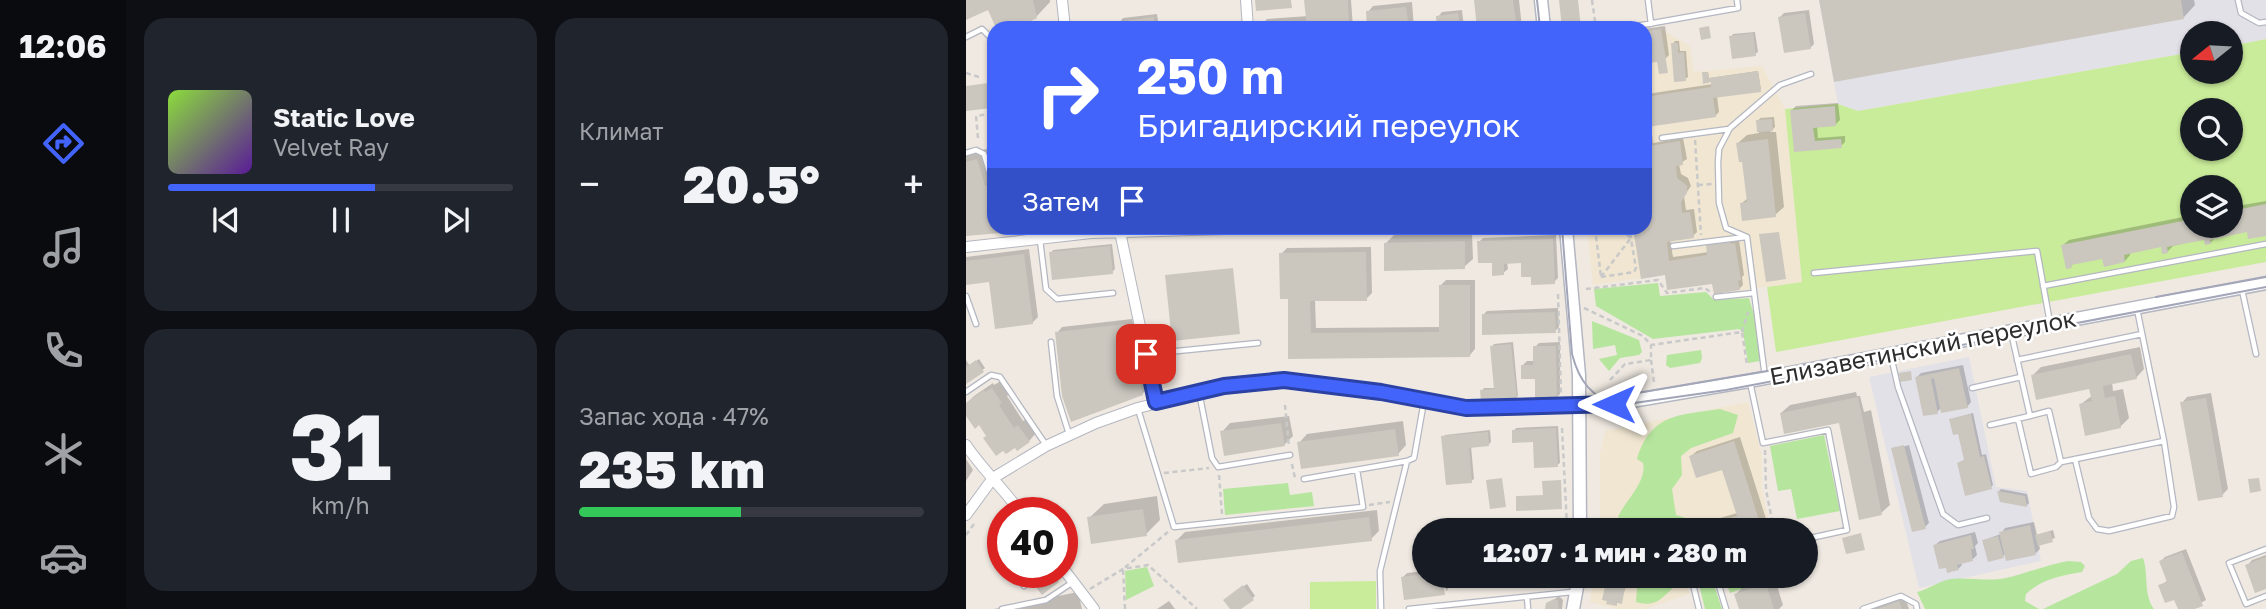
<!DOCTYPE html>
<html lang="ru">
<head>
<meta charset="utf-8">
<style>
  :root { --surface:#171b24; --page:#20242c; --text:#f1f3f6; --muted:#9ea1a6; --line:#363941; --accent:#4264fb }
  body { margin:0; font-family:"Golos Text",sans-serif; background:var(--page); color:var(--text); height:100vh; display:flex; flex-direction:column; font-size:26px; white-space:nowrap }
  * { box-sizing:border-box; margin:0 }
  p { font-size:23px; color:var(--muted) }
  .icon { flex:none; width:38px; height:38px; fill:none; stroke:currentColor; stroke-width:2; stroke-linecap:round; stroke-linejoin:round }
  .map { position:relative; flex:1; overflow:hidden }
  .details { display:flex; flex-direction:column; gap:18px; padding:18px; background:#0d0f14; width:840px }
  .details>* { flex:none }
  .hud { position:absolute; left:21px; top:21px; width:665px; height:214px; border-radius:21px; box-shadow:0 2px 5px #0004; background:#4264fb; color:#fff; overflow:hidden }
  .needle { width:46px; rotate:252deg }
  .tools { position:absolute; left:1214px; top:21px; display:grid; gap:14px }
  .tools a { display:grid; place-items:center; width:63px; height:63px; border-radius:50%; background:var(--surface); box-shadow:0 2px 5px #0004; font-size:35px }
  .speed { position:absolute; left:21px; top:497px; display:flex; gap:14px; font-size:35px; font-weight:700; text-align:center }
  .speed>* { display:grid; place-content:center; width:91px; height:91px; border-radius:50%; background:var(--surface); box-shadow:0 2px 5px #0004; line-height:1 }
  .speed .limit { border:10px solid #d22; background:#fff; color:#111 }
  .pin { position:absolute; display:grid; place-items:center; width:60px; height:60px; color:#fff; margin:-30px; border-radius:14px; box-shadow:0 4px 10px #0006 }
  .me { position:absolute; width:77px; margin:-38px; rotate:270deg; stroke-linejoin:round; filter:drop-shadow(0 0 5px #0008) }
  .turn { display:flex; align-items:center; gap:24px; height:147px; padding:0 35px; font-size:32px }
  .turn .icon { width:91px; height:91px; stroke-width:2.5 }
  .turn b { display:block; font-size:49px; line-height:60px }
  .then { display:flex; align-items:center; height:66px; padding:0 35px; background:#0003; gap:14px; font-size:26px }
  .big { font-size:52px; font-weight:800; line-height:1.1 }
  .details .tile { flex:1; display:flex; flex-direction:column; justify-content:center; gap:10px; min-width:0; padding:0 24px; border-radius:21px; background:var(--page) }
  .details .dial { align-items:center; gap:0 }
  .dial b { font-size:91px; line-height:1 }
  .song { display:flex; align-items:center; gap:21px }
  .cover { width:84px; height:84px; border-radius:10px; background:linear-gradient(135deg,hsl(90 70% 55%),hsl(270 70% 35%)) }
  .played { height:7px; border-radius:4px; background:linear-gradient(90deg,var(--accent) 60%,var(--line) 60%) }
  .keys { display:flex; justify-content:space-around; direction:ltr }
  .heat { display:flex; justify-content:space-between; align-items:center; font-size:38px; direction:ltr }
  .charge { height:10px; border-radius:5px; background:linear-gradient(90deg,#34c759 47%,var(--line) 0) }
  .details .tiles { flex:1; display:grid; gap:18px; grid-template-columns:repeat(2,1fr) }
  .trip { position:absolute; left:446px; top:518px; width:406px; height:70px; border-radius:35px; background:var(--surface); box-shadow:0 2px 5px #0004; font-weight:800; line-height:70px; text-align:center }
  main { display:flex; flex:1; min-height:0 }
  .dock { display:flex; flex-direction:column; width:126px; justify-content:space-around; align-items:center; background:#090b0e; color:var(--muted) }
  .dock .icon { width:49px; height:49px }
  .dock .active { color:var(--accent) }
  .dock b { font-size:32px; color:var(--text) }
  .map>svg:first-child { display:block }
  .industrial { fill:#e3e1e8 }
  .education { fill:#f0e6d1 }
  .green { fill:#b6e59e }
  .pitch { fill:#c9ec9a; fill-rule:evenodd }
  .shadow { fill:#0003 }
  .building { fill:#cbc7bf }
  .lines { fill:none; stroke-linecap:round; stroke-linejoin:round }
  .service-casing { stroke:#b4b7c1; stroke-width:7 }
  .minor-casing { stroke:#b4b7c1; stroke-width:12 }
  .tertiary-casing { stroke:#b4b7c1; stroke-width:15 }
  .path { stroke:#c9c9c9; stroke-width:2.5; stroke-dasharray:5 3.5; stroke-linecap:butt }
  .service { stroke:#fff; stroke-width:4.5 }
  .minor { stroke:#fff; stroke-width:10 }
  .tertiary { stroke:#fff; stroke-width:12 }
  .tram { stroke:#a3a6b8; stroke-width:2 }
  .route-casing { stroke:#2b41a3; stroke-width:18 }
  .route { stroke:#4264fb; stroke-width:12 }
  .labels { text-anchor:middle; stroke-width:5; stroke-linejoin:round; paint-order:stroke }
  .street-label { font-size:24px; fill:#2e2e2e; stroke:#fff }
</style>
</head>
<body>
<main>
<nav class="dock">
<b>12:06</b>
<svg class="icon active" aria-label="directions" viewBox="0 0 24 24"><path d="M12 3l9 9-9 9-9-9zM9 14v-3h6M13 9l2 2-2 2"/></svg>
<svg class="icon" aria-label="music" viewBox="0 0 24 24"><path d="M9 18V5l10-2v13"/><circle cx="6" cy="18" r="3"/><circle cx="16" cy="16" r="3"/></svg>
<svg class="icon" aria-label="phone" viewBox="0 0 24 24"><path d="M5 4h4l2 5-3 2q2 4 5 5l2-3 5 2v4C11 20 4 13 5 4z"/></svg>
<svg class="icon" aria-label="climate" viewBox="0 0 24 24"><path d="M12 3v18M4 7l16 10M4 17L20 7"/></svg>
<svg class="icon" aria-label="car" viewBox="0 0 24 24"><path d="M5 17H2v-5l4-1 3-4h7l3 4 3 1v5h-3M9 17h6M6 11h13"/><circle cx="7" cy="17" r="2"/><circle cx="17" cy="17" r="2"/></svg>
</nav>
<section class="details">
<div class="tiles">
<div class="tile">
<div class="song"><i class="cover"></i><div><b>Static Love</b><p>Velvet Ray</p></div></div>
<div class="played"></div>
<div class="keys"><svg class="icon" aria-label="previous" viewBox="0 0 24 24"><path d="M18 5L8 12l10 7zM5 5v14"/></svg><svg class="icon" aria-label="pause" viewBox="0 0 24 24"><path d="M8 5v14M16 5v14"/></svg><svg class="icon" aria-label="next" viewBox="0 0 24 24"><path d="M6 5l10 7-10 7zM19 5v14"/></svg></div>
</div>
<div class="tile"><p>Климат</p>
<div class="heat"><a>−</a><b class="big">20.5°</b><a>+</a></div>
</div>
<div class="tile dial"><b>31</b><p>km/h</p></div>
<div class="tile"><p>Запас хода · 47%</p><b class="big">235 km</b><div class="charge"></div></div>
</div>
</section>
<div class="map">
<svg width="1300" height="609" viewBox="0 0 1300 609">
  <rect width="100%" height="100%" fill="#efe9e1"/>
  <path class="industrial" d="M853,0H1300V39L1265,46V33H1227V52L892,111L872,104Z
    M1003,357L1030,487L1061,491L1075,561L953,588L903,377Z"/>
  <path class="education" d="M695,29L724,46L728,72L796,66L819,109L836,282L748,294L746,284L701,290L699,275L627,285L621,228H679V31Z
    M782,402L796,456V490L805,530H634V454L639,431Z
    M628,576H719L723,594L680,609H653L624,602Z"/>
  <path class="green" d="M692,283L694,296L740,292L748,300L783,298L788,315L794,361L782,363L777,332L773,329L687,339L630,306L628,289Z
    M626,321L673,340L676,352L673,355L654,358L643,371L633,359L651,355L649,345L627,349Z
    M735,350L736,358L734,363L704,368L700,365L701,355Z
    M754,409L772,415L767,433L725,448L715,456L716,475L706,489L710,515L733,522L739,530H672L668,523L656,522L652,517C659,501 681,482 677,463L671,459C685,413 714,415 754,409Z
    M858,435L874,511L831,519L825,489L812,491L804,446Z
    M322,483L324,495L346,492L348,506L259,515L257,489Z
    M1177,558C1183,575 1177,594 1188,609H1077L1151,574L1165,561Z
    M1102,561L1115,562L1119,566L1116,572C1094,576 1076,579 1060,594L1059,601L1073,609H959L951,592C964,589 972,581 985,579C1003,577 1022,582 1040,578C1061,573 1081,565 1102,561Z
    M181,567L188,586L160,600L159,571Z
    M672,576H708L707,588C694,600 689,607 670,602Z
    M731,576H745L756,609H739Z
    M758,576H793L796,582L764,593Z"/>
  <path class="pitch" d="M1300,39V262L810,352L801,287L836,282L819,109L872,104L892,111L1227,52V72H1265V46ZM1227,110H1265V149H1227ZM1227,187H1265V226H1227Z
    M410,581V609H344V582Z"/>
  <path class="shadow" d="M0,0H84V2L70,17L47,28H32L23,8L0,18Z
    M341,0H385L387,28H293L301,19L342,16Z
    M510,0H553L556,28H513Z
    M855,0H1228L1229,5L1218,17Z
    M446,2L448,28H403L402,12L407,6Z
    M496,10L498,28H473L472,17L476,12Z
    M843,10L848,44L844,48L814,17L818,13Z
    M191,14L193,28H153V23L157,18Z
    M699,26L703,55L700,58L679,62V29Z
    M789,32L792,52L789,54L765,37L767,34Z
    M709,41H713L714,51H720L722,77L719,79L707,44Z
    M792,71L795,89L751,96L753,112L749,116L685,125L687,143L717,138L721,159L713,164L715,174L722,178L725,186L718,196L720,210L728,209L731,232L727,236L704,239L707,257L743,252L746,241L773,240L778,275L776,277L777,285L773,289L701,273L677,277L669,228H679V79L681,94L747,84L746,80L739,82L738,72H742L743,78Z
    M872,103L874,120L870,124L851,126L852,138L879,136V142L875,146L829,150L826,110L830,106Z
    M808,117L809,127L804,132H810L818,207L809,215L776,203L782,198L778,160L772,143L781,135L793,133L792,121L794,118Z
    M23,148L28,166V228L70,229L0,234V155Z
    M1300,201V234L1282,230L1250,237L1244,243L1240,238L1207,246L1201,252L1196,245L1164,252V255L1159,261L1137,257L1109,262L1105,266L1097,245L1103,240L1227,215V226H1265V207Z
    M506,233L507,259L498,267L419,244L428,235Z
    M590,235L592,278L588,282L566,275L556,261L541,262L542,269L537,273L513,242L517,238Z
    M146,244L149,269L146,272L85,253L87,250Z
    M405,247L406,293L400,299L349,300L350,328L475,327L474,286L480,280H509V349L504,355L324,357L323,297L315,254L321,248Z
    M63,249L72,317L66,323L25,280L0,283V257Z
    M592,308L593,327L589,331L517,315L521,311Z
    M166,319L182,388L176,394L91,333L96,327Z
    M547,342L552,396L550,398L516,391L518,388H529L526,347L528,344Z
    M594,342V394L590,398L571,377L556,366L561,361H569V347L573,343Z
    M1174,347L1178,369L1170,378L1146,382L1147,391L1157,389L1163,418L1154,427L1115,404L1127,395L1125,387L1067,375L1075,367Z
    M13,359L19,368L0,382V360L4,366Z
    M997,365L1005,402L1001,407H976L971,412L951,377L955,373Z
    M35,381L44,393L41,396L57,421L61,418L71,432L63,441L22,435L14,423L0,412V404L8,396L27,383L28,385Z
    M890,392L891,396H894L898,412L905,410L924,505L915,513L875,421L815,413L824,405Z
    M1245,393L1262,489L1256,495L1216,403L1221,397Z
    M1007,413L1016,455L1020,454L1027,485L1025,487L992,463L1000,459L993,432L985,419Z
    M323,416L327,436L318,445L256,432L264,423Z
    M437,421L440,445L432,454L333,443L341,434Z
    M592,426L594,463L591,465L569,440L548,431L550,428Z
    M524,430L525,442L522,445L505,446L508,479L505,481L477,437L479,435Z
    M774,437L802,525L797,530H750L748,524L754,518L771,513L757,468L725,456L731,451Z
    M943,445L963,523L959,527L927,449L929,446V449Z
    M0,459L7,470L0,481Z
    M1035,489L1061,494L1063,503L1061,505L1035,501L1033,491Z
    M191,496L194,520L180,534L123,518L138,504Z
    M411,510L413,531L405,539L211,540L219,532Z
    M1068,522L1071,535L1087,530L1089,538L1073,544L1074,549L1070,553H1040L1037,556L1018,540L1035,534L1039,528Z
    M1009,532L1012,543L1009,546L1011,555L1007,559L995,562L996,565L992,569L969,545L974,541Z
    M1220,549L1240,600L1224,609H1214L1209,597L1194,586L1202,580L1195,561L1199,557Z
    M1300,555V587L1281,566L1286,560Z
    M458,571V576H475L478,594L437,577L441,573Z
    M60,572H92L96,577L92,581Z
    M478,576H480L482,589L480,591Z
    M645,576H662L659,579H662L655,602L643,578Z
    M808,576L817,605L813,609H774L770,594L778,586Z
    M281,584L289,596L273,609H266L262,598Z
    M112,592L116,609H28Z
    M593,596L597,600L596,609H581L582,604Z
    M939,597L943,609H906L908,607Z
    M203,601L209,609H191Z"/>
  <path class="building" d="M0,0H67L71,18L51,28H30L22,10L0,20Z
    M289,0H325L326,8L290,11Z
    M338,0H382L383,28H341Z
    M508,0H547L551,28H511Z
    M593,0H612L615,28H596Z
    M853,0H1215L1218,19L868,82Z
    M440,7L443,28H401L400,11Z
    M492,13L494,28H471L470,16Z
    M839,13L845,49L818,53L812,17Z
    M188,17L189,28H152L151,22Z
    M333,23V28H303V26Z
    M743,26L745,38L735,40L733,28Z
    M695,29L702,73L693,74L691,62L679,63V31Z
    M787,33L790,56L766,59L763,36Z
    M705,43H712V53L718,52L720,81L708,82Z
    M792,71L795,92L747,98L750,117L681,127L684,146L714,141L717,165L710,166L711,178L721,186V193L715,202L716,213L724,212L728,238L701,242L703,261L741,255L740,244L764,241L765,244L769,243L775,280L772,281L774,290L748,294L746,284L701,290L699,275L675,279L667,228H679V97L745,87V82L737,84L736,72H742L743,78Z
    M22,83L26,108L0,111V86Z
    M869,106L870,126L847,128L849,141L875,139L876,148L828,152L824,110Z
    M806,119L807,131L791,132L790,120Z
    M28,122V137L25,138L23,123Z
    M802,139L810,217L776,221L774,203L781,202L776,162H773L770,143Z
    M11,159L19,185L28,191V228H71V230L0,236V162Z
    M1300,204V236L1282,239L1281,232L1244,240L1245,244L1239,245L1238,240L1201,247L1202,253L1196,254L1195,247L1158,255L1159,262L1138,267L1136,259L1105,265L1106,268L1100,269L1095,245L1227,219V226H1265V211Z
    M813,232L820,279L800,282L793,234Z
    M587,239L589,284L565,285V277H555V263L538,264V275L526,276V263H512L511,241Z
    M499,241V269L418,271V243Z
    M144,246L147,274L86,280L83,252Z
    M400,252L401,301H344L345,333L473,332V285H504V357L322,359V299H314L313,253Z
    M58,254L67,324L29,329L23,282L0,285V261Z
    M267,268L274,334L206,341L199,275Z
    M589,312L590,333L516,335V314Z
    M161,324L177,395L105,422L96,396L89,332Z
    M545,344L551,400L515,403L514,390L528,389L524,346Z
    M567,346H590L591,400H569V379H555V365H567Z
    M1165,354L1171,379L1137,386L1139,398L1149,396L1155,428L1119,436L1113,404L1126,401L1123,389L1070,400L1065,375Z
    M10,360L18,372L0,384V367Z
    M993,368L1002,408L975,413L968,378L965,379L972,414L957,416L949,377Z
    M945,371L946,380L934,382L933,373Z
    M26,388L36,403L33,405L48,428L52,425L64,442L51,451L49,448L40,454L37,451L30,456L17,438L20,436L13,425L9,429L0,416V403L18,390L19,392Z
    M892,397L916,515L893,520L873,423L818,434L814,413Z
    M1240,398L1257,497L1232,501L1214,402Z
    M1005,414L1014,457L1018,456L1026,489L999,496L991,463L998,460L992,434L987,435L983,419Z
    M315,423L319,446L258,456L254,431Z
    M590,428L592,467L568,468L567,442L546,443V430Z
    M429,429L433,456L335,469L331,442Z
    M522,432L523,446L503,448L506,483L480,485L475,436Z
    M768,441L796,530H748L746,524L771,516L756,470L730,478L723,456Z
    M938,445L960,529L946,532L925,448Z
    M536,478L540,507L524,509L520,480Z
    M1293,478L1295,491L1284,493L1282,479Z
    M595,480L596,509L550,511V496L577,495L576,481Z
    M1031,491L1059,496L1061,507L1034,502Z
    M177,509L181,536L125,544L121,517Z
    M403,517L406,541L212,563L209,540Z
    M1064,525L1070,555L1040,561L1033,532Z
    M1084,531L1087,542L1072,546L1069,535Z
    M895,533L899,550L880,554L876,538Z
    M1005,535L1008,549H1005L1007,561L991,565L993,570L981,573L980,568L973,569L967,545Z
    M1032,536L1038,558L1022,562L1016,540Z
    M1216,552L1237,606L1229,609H1212L1208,600L1199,603L1192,585L1201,582L1193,561Z
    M1300,557V589L1289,593L1279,565Z
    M58,572H85L93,582L76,595Z
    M458,574L476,576L479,595L438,600L435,577Z
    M641,577L660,581L656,604L651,603V606L640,604L641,601L636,600Z
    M800,584L808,609H773L768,594Z
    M277,585L288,600L275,609H264L257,600Z
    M588,599L592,601L593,609H579L580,603Z
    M933,601L936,609H911Z"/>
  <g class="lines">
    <defs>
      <path id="service" d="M682,0L685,24
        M1272,0L1275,13L1293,23L1300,22
        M659,28L772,8L771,0
        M0,37L16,29L28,41
        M696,138L763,129
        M0,153L10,150L18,154L25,178L28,180
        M294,229L352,228
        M74,240L80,289L91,299L147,293
        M707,246L780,237
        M848,273L1071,251L1084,323
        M1077,286L1300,244
        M1276,290L1290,354
        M0,296L10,324
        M750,297L788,293
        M1045,332L1064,416L1083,411L1095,462L1198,441L1171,309
        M85,342L91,396L103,434
        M181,354L292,343
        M925,356L932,387L977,514L992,525L1021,518
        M1051,360L1176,334
        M799,377L781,237L760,228L753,203L752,162L753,149L764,128L814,85L845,74
        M784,382L797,443L862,430L881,530L840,539
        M1006,388L1055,377
        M0,392L25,375L34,377L80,445
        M233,392L246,458L252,467L324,455
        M172,409L208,527L397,507L391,470
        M1052,419L1065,474L1090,467L1095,462
        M1024,425L1064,416
        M1109,459L1123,518L1131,529L1143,531L1206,516L1208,507L1198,441
        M338,479L441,461
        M1300,549L1263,563L1280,604L1300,596
        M48,572L58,586
        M725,576L733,609
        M750,576L760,609
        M561,597L562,609
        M36,609L80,600L107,582
        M415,609L414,571L441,461L448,458L458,401
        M443,609L606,592
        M897,609L935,596L950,604L951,609"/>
      <path id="minor" d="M96,0L99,28
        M280,0L282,28
        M154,232L190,402
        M0,247L125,233L293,228
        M0,445C16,469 38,489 55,513
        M0,515L27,478L80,446L130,423L172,408L258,386L318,380L415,392L500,408L613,404
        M96,567L128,609"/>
      <path id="tertiary" d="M575,0L578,28
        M600,228L613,375L614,530
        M613,404H648L783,381L1300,283
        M607,609L613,576"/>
    </defs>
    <use href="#service" class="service-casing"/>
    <use href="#minor" class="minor-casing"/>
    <use href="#tertiary" class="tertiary-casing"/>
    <path class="path" d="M626,0L630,28
      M0,73L13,77
      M12,138L10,116L28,113
      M729,140L735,235
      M732,185L746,184
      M629,228L635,277
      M635,277L668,272L670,268L663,228
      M635,277L665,238L653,228
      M620,289L692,280L701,293L739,288L744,292
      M592,294L595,396
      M618,308L677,336L685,345L776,332L781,365
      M776,332L782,312
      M685,360L688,382
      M644,380L659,364L685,360V345
      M319,405L323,447
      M596,428L601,526
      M799,450L800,490L808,530
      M326,464L329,478
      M198,473L243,468
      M253,475L256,514
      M403,505L424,502
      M0,535L8,524
      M124,589L157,569L182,565L231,609
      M159,609L157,569L202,532"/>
    <use href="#service" class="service"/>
    <use href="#minor" class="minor"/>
    <use href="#tertiary" class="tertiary"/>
    <path class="tram" d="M571,0L574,28
      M596,228L606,354C613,381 626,399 654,405L760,390L1300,287
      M1190,297L1300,277
      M646,394H665L843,364"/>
  </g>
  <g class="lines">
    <defs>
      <path id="route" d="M180,354L190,402L258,386L318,380L415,392L500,408L648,404"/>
    </defs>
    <use href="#route" class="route-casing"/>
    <use href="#route" class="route"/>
  </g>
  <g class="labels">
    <g class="street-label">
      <text transform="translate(957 348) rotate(-11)" y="8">Елизаветинский переулок</text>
    </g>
  </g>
</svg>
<div class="tools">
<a><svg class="needle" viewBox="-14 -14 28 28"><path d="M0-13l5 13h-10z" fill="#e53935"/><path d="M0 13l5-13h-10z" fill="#9ea1a6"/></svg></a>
<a><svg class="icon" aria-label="search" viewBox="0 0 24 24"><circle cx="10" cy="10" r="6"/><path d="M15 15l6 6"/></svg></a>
<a><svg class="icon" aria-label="layers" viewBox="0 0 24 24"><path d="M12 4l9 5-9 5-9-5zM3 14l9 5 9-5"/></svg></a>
</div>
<div class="speed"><div class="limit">40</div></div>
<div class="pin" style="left:180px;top:354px;background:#d93025"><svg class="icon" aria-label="arrive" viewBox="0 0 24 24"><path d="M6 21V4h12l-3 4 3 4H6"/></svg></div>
<svg class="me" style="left:648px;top:404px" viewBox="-20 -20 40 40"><path d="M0-17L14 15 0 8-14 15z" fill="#4264fb" stroke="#fff" stroke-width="4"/></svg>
<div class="trip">12:07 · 1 мин · 280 m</div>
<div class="hud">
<div class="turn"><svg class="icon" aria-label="right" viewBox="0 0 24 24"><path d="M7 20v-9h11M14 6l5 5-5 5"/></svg><div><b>250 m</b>Бригадирский переулок</div></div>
<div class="then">Затем<svg class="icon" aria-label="arrive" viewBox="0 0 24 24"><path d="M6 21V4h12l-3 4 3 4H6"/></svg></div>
</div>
</div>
</main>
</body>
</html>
